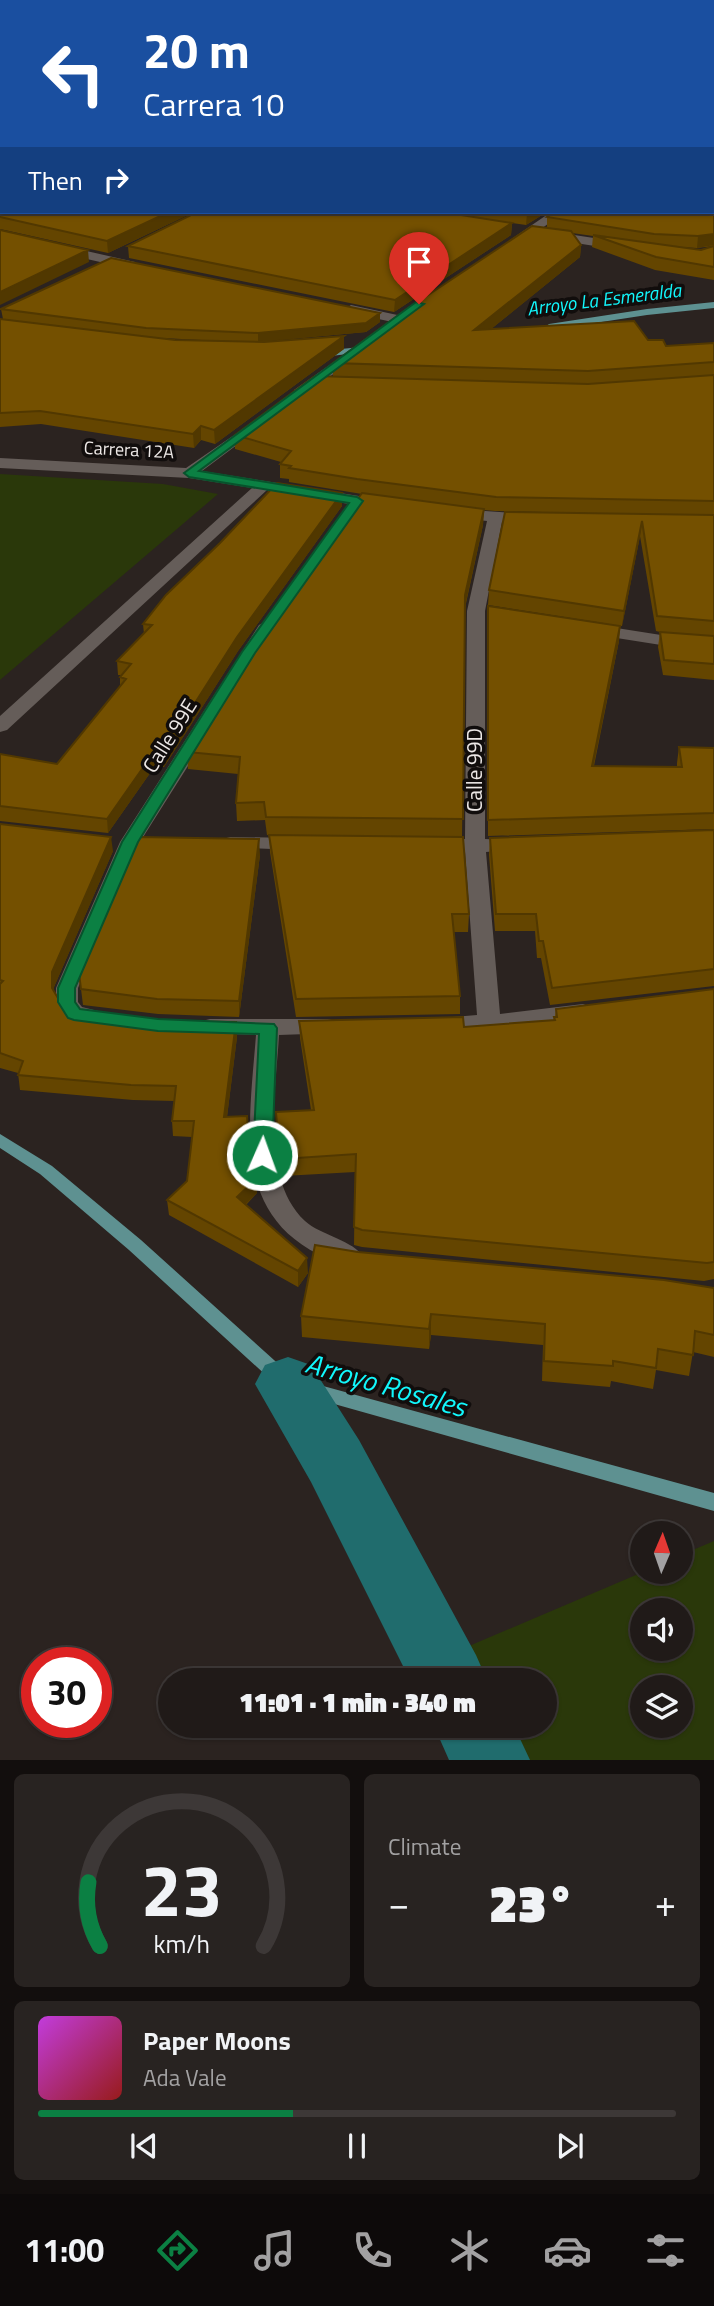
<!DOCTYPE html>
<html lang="en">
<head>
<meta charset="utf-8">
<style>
  :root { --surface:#201a18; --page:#282321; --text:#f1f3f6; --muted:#a2a1a2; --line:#3d3837; --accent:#0b8043 }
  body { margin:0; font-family:"Titillium Web",sans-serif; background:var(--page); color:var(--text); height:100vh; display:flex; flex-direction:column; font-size:26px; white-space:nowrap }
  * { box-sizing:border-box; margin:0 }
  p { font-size:23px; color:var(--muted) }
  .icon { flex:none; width:38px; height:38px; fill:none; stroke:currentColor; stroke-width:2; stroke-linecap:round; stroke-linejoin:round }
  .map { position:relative; height:1760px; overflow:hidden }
  .details { display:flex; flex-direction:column; gap:14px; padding:14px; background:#120e0d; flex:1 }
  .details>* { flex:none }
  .hud { position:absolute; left:0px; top:0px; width:714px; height:214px; box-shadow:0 2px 5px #0004,0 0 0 2px var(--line); background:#1a4fa0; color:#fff; overflow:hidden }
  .needle { width:46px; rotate:2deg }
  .tools { position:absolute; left:630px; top:1521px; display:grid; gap:14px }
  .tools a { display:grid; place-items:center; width:63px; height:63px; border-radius:50%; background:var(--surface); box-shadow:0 2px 5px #0004,0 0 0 2px var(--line); font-size:35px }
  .speed { position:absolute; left:21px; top:1647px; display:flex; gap:14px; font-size:35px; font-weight:700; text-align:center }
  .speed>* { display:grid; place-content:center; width:91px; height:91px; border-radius:50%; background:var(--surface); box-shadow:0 2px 5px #0004,0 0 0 2px var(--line); line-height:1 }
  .speed .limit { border:10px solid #d22; background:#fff; color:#111 }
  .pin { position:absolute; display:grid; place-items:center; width:60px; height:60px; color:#fff; margin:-72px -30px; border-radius:50% 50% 50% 0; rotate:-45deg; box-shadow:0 0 7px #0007 }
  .pin .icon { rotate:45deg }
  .me { position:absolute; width:77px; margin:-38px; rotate:2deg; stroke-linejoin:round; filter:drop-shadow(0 0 5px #0008) }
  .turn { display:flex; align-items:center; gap:24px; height:147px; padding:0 28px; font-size:32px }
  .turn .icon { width:91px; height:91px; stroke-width:2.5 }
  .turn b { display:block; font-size:49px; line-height:60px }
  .then { display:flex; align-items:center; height:66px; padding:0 28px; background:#0003; gap:14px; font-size:26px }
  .big { font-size:52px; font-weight:800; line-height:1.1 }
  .details .tile { flex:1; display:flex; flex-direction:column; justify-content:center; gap:10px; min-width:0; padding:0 24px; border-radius:10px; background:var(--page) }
  .details .dial { align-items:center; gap:0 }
  .dial svg { height:182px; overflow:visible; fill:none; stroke:var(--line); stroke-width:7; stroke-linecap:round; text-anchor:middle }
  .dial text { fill:var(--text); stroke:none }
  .song { display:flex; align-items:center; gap:21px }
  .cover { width:84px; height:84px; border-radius:10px; background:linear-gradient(135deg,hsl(290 70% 55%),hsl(0 70% 35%)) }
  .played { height:7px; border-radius:4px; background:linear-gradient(90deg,var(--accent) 40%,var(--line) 40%) }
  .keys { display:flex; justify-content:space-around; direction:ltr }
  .heat { display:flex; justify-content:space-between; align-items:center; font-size:38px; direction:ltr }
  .details .tiles { flex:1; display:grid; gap:14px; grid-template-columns:1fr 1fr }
  .tile:last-child { grid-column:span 2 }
  .trip { position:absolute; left:158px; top:1668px; width:399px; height:70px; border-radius:35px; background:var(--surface); box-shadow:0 2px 5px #0004,0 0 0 2px var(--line); font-weight:800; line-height:70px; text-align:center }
  .menu { display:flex; height:112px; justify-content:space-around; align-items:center; background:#0d0a0a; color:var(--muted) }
  .menu .icon { width:49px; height:49px }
  .menu .on { color:var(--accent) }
  .menu b { font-size:32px; color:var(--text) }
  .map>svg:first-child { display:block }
  .green { fill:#2a380a; fill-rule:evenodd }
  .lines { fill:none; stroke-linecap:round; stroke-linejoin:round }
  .stream { fill:#5e9191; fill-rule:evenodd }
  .canal { fill:#206c6d; fill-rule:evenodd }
  .street { fill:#655d59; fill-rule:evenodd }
  .wall { fill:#644500; fill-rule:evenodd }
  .shaded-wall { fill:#513800 }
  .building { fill:#745000; stroke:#513800; stroke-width:2 }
  .route { fill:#0b8043; stroke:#07532c; stroke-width:2 }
  .labels { text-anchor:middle; stroke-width:7; stroke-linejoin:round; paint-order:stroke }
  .far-street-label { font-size:18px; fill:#ede8e6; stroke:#110d0c }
  .far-water-label { font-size:19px; font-style:italic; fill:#12f7fc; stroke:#110d0c }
  .street-label { font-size:21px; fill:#ede8e6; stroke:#110d0c }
  .near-water-label { font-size:28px; font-style:italic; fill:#12f7fc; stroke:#110d0c }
</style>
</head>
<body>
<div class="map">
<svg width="714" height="1760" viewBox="0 0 714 1760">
  <rect width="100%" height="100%" fill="#2b2320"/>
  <path class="green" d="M0,474L163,484L218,494L0,680Z
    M714,1541V1760H526L509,1726H544V1680H486L469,1646L643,1572H681V1555ZM642,1610H681V1648H642ZM642,1687H681V1726H642Z"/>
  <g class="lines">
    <path class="stream" d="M714,302V308L647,315L549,330L545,327L549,324L647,309Z
      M369,346L372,347V351L323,357L318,354L323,351Z
      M0,1134L52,1166L141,1240L294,1378L714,1493V1511L281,1389L129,1250L40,1174L0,1148Z"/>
    <path class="canal" d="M288,1357L311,1365L359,1440L476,1655L487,1680H410L311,1482L255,1384L265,1365Z
      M434,1726H514L530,1760H449Z"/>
    <path class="street" d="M551,212H564L518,246H510V240Z
      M548,231L620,242L626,246L620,250L544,238V232Z
      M60,245L135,262L137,265L131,269L56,252L54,249Z
      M351,305L402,316L404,319L397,323L346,312L345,309Z
      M355,347L360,348V354L304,396H294V390Z
      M256,420L261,421L263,424L261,427L202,471L384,500L392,505L384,510L267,490L7,730L0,732V716L252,488L189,478L0,468V458L186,468Z
      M457,509L530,514L538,519L530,524L502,522L485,611V839L523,841L526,845L523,849L486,852L500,1014L583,1004L591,1007L594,1012L591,1017L583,1020L489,1031L437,1032L429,1029L425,1024L429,1019L477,1015L465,852L429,850L426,846L429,842L465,839L467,611L487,521L451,517L449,514Z
      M268,620L277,625L140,842L78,988V1002L82,1007L102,1012L105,1017L102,1022L94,1025L66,1019L56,1002V988L120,842L259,625Z
      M591,624L661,635L714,639V649L661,645L585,633L582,629L585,625Z
      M230,837L296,838L303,840L306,844L303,848L296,850L223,847L220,843L223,839Z
      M210,1019H328L336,1021L340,1027L336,1033L279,1035C276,1090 260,1179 305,1221C320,1235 355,1241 363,1257L359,1264L350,1267C230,1229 248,1137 256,1035L202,1033L198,1027L202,1021Z"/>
  </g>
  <path class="wall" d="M0,0H714V79L713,78L712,81V2H2V212H194L108,253L0,229Z
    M712,85L714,86V246L697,248L679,247L701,250L714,246V280L655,270L592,247L593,236L572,233L581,245L580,257L491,329L648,340L666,346L714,343V680L663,675L658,647L660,632L656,631L640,536L622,626H620L619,641L594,766L677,767V763L679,747L714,748V829L488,836V606L616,625L488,605L489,590L505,512L683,515L495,511L484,510L483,525L465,608L462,837L469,914L468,932H454L460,996V1014L296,1017L270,852L269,835H267L265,820L237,821L236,803L238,774L188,769L187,752L362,494L289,482V479L280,478V464L281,462L235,449V435L333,377V363L547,228V217L712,212Z
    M197,212H547L526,225L512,223L511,235L394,312L129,258L128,246Z
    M1,309L380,322L366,332L268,341L344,349L215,444L201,440L194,448L41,424L0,427V319L50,325L3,319ZM161,338L222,341L175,340Z
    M342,493V506L238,651L164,767L155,766L108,833L0,821V754L57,764L120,686V677L121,675H118L117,661L144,634L143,624Z
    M0,824L113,851L54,987V992L62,1005L72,1010L157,1021L236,1022L237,1037L227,1117L250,1154L257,1193L246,1205L308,1273L298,1287L169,1215L167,1200L187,1181L192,1137L173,1136L172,1121L175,1101L133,1100L20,1090L18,1073L0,1068Z
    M714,830V986L550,1005L541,958H537L535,931H495L489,855L490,838Z
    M260,855L239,1017L158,1014L83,1005L79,973Z
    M714,989V1279L704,1281L362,1247L354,1245L355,1172L283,1176L278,1156L276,1112L311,1110L300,1038L299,1021L464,1027L553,1021L554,1017H555L556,1009Z
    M358,1252L714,1288V1357L693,1352L689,1376L656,1370L653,1389L611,1381L610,1387L542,1381L543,1345L431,1335L429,1349L302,1337L301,1316Z"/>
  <path class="shaded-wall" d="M169,212H194L108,253L107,241Z
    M530,212H547L526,225L527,213Z
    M512,223L511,235L394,312L395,300Z
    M714,234V245L697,248L698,236Z
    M581,245L580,257L474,343V330Z
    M88,250L89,262L0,305V292Z
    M380,313V322L366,332L258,342V333Z
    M344,336V349L215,444L214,430Z
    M201,426V440L194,448L193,434Z
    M342,493V506L238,651L164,767L163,753L237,637Z
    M484,509L483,525L464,611L465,595Z
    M642,521L640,536L622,626L624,611Z
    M620,626L619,641L590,782L592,766Z
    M154,752L155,766L108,833L107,819Z
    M111,837L113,851L54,987V1003L52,988V972Z
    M259,839L260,855L239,1017V1001Z
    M236,1022L237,1037L225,1133L224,1117Z
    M257,1178V1193L238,1212L237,1197Z
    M307,1258L308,1273L298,1287V1271Z
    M431,1314V1335L429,1349V1329Z"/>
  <path class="building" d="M0,0H714V66H712V2H2V25H0Z
    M0,35H2V96H0Z
    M712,89H714V148H712Z
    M0,105H2V125H0Z
    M0,135H2V212H169L107,241L0,217Z
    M712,158H714V234L698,236L654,234L547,217L554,212H712Z
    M197,212H442L512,223L395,300L128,246Z
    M532,226L571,231L581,245L474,330L634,321L648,340H663L666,346L714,343V362L588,371L333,363L404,311Z
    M0,230L88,250L0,292Z
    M593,235L701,250L714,246V267L656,257Z
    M111,258L380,313L366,323L258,333L146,328L1,309Z
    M0,319L175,340L264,342L344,336L214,430L201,426L193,434L40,411L0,413Z
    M714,375V501L496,497L357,479L289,468L291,466L280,464L291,451L235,435L315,376L588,384Z
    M277,483L342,493L237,637L163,753L154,752L107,819L0,806V754L57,764L126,679L120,677L131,664L117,661L152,625L143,624L166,595L220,543Z
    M362,493L484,509L465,595L463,819L266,817L264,802L236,803L240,757L187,752L259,638Z
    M505,512L714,515V621L657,616L642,521L624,611L489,590Z
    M488,606L620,626L592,766L682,767L679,747L714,748V813L488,820Z
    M660,632L714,636V664L664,660Z
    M0,824L111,837L52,972V988L62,1005L72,1010L157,1021L236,1022L224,1117L247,1116L250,1154L257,1178L237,1197L307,1258L298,1271L167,1200L187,1181L194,1121H172L176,1086L131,1085L18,1075L23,1061L0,1053V984L3,981L0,980Z
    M714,830V969L552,988L543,941H539L536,914H496L490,838Z
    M269,835L463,837L469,914H452L460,996L296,999Z
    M138,837L259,839L239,1001L157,999L81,989L79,973Z
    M714,989V1262L707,1263L362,1230L354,1227L356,1154L282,1159L278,1138L276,1112L314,1110L299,1021L463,1017L464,1027L555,1020L554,1017H557L556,1009Z
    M315,1245L358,1252L664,1280L714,1288V1335L695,1331L693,1355L658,1349L656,1368L613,1361V1366L544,1361L545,1324L431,1314L429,1329L301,1316Z"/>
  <path class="route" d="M416,302L424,304L199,471L357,497L363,501L255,653L138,842L75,988V1002L80,1009L158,1019L274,1024L277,1028L272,1155L269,1160H256L253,1155L259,1034L158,1031L74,1020L68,1018L58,1002V988L122,842L242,652L349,503L189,477L184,473Z"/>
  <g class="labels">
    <g class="far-street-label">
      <text transform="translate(129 450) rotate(3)" y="6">Carrera 12A</text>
    </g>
    <g class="far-water-label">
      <text transform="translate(604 299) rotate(-7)" y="7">Arroyo La Esmeralda</text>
    </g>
    <g class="street-label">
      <text transform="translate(170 736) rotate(-58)" y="7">Calle 99E</text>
      <text transform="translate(475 770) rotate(-90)" y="7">Calle 99D</text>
    </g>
    <g class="near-water-label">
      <text transform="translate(386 1385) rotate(16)" y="10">Arroyo Rosales</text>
    </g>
  </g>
</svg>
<div class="tools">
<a><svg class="needle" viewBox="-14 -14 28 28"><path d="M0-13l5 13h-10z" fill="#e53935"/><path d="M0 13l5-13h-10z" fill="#a2a1a2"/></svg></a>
<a><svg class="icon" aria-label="sound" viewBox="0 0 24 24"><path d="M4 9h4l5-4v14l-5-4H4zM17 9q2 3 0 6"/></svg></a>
<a><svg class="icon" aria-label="layers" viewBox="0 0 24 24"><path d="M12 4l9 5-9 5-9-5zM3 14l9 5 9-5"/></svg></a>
</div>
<div class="speed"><div class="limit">30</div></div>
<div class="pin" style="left:419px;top:304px;background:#d93025"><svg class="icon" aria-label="arrive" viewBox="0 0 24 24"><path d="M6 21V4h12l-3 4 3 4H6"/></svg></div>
<svg class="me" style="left:262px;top:1155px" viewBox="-20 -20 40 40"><circle r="17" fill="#0b8043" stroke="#fff" stroke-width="3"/><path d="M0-11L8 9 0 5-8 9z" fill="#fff"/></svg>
<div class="trip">11:01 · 1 min · 340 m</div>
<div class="hud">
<div class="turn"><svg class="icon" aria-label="left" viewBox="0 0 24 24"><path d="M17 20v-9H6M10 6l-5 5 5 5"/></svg><div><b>20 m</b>Carrera 10</div></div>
<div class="then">Then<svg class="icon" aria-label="right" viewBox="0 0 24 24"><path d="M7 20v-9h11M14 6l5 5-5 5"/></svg></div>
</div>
</div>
<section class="details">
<div class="tiles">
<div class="tile dial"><svg viewBox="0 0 100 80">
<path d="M14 69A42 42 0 1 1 86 69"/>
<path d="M14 69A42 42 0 0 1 9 41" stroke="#0b8043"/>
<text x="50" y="56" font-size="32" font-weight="700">23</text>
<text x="50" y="72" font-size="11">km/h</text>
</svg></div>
<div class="tile"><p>Climate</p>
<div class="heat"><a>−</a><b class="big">23°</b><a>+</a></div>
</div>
<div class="tile">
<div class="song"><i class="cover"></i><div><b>Paper Moons</b><p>Ada Vale</p></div></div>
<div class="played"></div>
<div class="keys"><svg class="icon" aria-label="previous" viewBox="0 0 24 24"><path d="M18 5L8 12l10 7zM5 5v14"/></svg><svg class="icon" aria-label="pause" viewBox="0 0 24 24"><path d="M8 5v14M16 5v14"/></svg><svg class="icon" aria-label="next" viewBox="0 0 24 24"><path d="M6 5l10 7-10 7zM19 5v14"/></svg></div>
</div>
</div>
</section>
<nav class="menu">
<b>11:00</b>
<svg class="icon on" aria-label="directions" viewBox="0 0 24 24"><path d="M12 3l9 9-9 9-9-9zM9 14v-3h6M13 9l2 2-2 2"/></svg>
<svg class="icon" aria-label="music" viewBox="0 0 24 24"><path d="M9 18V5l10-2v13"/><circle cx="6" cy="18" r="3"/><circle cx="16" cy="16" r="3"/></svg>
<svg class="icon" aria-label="phone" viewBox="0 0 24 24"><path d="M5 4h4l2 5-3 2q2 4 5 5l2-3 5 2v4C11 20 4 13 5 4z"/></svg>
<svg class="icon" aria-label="climate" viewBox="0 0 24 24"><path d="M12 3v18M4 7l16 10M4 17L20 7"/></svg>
<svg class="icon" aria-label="car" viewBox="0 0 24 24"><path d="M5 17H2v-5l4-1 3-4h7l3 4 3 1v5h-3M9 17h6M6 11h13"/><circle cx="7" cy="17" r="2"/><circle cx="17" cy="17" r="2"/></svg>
<svg class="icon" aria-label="filters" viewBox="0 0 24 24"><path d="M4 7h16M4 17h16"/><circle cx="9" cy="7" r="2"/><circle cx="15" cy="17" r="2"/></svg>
</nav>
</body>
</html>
